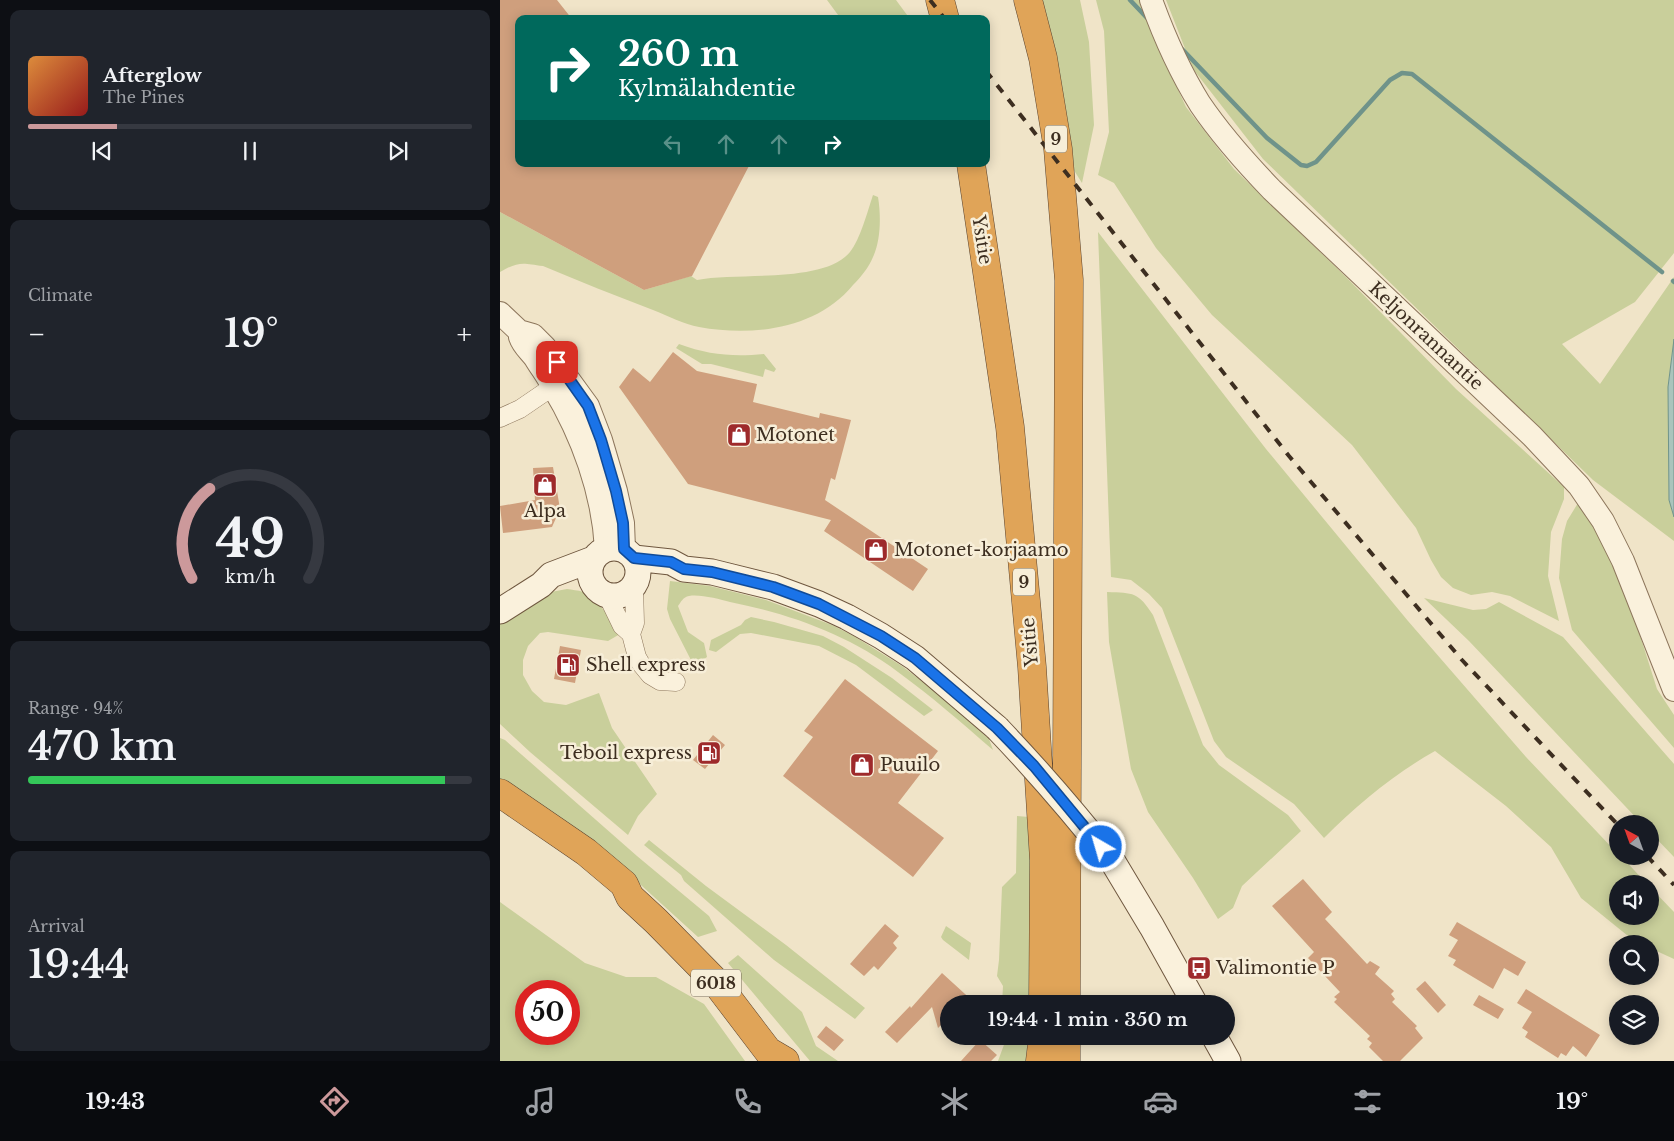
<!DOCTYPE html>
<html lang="en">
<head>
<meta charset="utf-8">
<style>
  :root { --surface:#171b24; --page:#20242c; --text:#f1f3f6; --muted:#9ea1a6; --line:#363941; --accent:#cc999b }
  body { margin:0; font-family:"Libre Baskerville",serif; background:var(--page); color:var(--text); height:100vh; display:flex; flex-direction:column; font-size:19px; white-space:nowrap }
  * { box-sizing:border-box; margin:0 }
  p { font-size:16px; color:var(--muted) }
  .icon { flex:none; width:28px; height:28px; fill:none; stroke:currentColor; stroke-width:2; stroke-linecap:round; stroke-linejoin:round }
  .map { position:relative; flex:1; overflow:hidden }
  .drawer { display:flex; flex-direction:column; gap:10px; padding:10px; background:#0d0f14; width:500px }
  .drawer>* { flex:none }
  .top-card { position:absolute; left:15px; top:15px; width:475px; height:152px; border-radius:10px; box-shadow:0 2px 12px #0003; background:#00695c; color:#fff; overflow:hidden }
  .needle { width:32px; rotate:319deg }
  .fabs { position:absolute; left:1109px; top:815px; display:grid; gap:10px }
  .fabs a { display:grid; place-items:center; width:50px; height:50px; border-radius:50%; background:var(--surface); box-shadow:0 2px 12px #0003; font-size:25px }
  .speed { position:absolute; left:15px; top:980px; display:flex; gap:10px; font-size:25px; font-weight:700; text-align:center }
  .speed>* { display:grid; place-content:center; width:65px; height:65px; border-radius:50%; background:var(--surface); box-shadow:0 2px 12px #0003; line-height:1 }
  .speed .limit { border:8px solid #d22; background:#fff; color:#111 }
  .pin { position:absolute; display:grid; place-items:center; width:42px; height:42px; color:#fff; margin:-21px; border-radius:10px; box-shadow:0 2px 8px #0006 }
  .me { position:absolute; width:55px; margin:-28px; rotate:322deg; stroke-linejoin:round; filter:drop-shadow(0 0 4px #0008) }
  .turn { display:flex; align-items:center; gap:18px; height:105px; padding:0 20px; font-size:22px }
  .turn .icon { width:65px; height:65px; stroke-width:2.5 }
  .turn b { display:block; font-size:35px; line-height:42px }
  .lanes { display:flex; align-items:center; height:48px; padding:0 20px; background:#0003; justify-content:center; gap:25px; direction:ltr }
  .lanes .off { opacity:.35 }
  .big { font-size:38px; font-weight:600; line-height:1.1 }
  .drawer .widget { flex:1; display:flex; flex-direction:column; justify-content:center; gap:8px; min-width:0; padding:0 18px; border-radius:10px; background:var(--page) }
  .drawer .dial { align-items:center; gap:0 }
  .dial svg { height:130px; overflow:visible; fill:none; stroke:var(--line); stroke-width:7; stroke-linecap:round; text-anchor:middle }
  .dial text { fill:var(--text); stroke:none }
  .song { display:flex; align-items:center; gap:15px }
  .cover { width:60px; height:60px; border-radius:8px; background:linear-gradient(135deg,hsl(30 70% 55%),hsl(0 70% 35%)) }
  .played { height:5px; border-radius:2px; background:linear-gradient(90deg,var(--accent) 20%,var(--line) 20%) }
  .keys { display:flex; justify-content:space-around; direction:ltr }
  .heat { display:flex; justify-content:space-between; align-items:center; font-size:28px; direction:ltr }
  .charge { height:8px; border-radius:4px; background:linear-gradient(90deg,#34c759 94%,var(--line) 0) }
  .trip { position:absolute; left:440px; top:995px; width:295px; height:50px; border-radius:25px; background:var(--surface); box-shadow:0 2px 12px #0003; font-weight:600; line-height:50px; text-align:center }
  .dock { display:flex; height:80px; justify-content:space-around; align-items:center; background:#090b0e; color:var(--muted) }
  .dock .icon { width:35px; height:35px }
  .dock .current { color:var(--accent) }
  .dock b { font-size:22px; color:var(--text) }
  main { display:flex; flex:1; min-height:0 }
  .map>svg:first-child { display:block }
  .green { fill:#c9cf9b; fill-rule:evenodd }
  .water { fill:#a9c4bc; stroke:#6f938a }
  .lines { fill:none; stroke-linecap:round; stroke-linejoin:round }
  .stream { stroke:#6f938a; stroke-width:4.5 }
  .building { fill:#cf9f7d }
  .minor-casing { stroke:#8d765c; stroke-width:19 }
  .tertiary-casing { stroke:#8d765c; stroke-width:24 }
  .secondary-casing { stroke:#6f573f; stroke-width:27 }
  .motorway-casing { stroke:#5b4430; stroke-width:29 }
  .minor { stroke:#faf1dc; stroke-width:18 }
  .tertiary { stroke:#faf1dc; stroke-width:22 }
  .secondary { stroke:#faf1dc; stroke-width:25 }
  .motorway { stroke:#e0a458; stroke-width:28 }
  .rail { stroke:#3d2e20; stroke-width:4; stroke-dasharray:9 9; stroke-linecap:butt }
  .secondary-bridge-casing { stroke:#6f573f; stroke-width:27; stroke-linecap:butt }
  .secondary-bridge { stroke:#faf1dc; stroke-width:25 }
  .route-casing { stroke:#114b97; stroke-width:12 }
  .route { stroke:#1a73e8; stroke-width:9 }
  .labels { text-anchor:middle; stroke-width:5; stroke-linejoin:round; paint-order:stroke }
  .shield { fill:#f7eed8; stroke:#756857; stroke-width:1 }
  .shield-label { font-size:16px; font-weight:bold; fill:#3d2e20 }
  .street-label { font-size:18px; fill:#3d2e20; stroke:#f7eed8 }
  .poi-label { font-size:18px; fill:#3d2e20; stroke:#f7eed8; text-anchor:start }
</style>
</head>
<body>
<main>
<section class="drawer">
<div class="widget">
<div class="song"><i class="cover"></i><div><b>Afterglow</b><p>The Pines</p></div></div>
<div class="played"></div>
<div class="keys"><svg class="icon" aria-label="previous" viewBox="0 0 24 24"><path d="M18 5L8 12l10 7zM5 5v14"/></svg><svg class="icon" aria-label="pause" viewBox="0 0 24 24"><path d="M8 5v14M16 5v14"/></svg><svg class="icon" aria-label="next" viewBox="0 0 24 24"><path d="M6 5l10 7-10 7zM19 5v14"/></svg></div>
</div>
<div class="widget"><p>Climate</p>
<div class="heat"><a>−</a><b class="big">19°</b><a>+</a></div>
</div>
<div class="widget dial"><svg viewBox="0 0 100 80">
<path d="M14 69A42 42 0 1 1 86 69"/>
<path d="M14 69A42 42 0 0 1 25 14" stroke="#cc999b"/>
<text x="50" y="56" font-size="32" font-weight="700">49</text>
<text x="50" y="72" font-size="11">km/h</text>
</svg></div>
<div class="widget"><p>Range · 94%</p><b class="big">470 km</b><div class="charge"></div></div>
<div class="widget"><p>Arrival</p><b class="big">19:44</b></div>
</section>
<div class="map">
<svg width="1174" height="1061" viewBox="0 0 1174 1061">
  <rect width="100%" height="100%" fill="#f0e4c8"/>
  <path class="green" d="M327,0H396L410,19H341Z
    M538,0H580L589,42L594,125L582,183L570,164Z
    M596,0H640L654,37L686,107L734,169L845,276L956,389L1064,487V499L1051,532L1048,576L1059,621L1010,596L992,592L971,595L953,588L941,577L931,560L916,528L852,445L712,315L656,248L614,183L598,175L609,132L604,31Z
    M666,0H1174V253L1135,302L1062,344L1100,384L1174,277V339L1168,387L1169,500L1174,517V541L1093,480L763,159L693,69Z
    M373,195L378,197C381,215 381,240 373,257C369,267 361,277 353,285C317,329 253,337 199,327C184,324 168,316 153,310C116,296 79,281 43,266C22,263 19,261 0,272V212L144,290L191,276L197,280C236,272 324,284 350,252C360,240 368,210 373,195Z
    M598,232L766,449L908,621L1026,757L1117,853L1118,856H1121L1147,884H1118V916H1150V887L1174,912V959L1150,948V944H1141L1133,940L1081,898L1051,847L1006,806L935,751C894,774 857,805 824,838L794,804L726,757L714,741L662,608L649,594L631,580L611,577Z
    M179,344C209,355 233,357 264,354L276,369L274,372L265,369L263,377L211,364H202L176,348Z
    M1078,503L1099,532L1125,588L1157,689L1174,715V748L1072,630L1059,578L1062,539L1067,521Z
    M170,581L210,586L266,600L332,625L352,635L402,666L445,699L489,739L493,750C462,723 431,696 398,672C349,635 290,614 230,602C219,599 200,594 189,596C183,597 181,602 178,606L188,632L204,643L207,657L195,665L193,664L170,619L167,609Z
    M67,589C72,590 78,590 83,592C99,601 112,619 120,634L108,641L48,632L40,633L28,646L23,660V675L32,691L44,702L66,705L99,693L112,728L157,794L138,816L128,835L30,752L0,724V621L51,592Z
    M607,592C634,593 638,592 653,615L703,745L719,765L788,815L801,831L742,886L733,908L718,919L693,878L648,812L631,769L609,642Z
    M924,598L973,610L986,609L999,602L1063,637L1174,764V857L1150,832V824H1142L969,641Z
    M251,617L274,622L323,636L344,647L392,678L433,710L424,716L356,665L319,646L251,633L240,634L216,652L209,650L211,640L241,625L245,620Z
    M0,738L5,740L137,856L209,916L217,931L198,937L131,876L0,782Z
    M517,816L529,817L531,883L529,1004H502L503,986L497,976L499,960L502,887L516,873Z
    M149,840L206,886L286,945L365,1008L355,1019L274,960L184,881L181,875L144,845Z
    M0,902L85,963L126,977H156L204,1004L245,1061H0ZM26,991H69V1034H26Z
    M446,926L471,943L469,960L443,940L441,937Z
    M238,955L302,1012L316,1046L338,1061H310L228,963Z
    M504,1036H528L526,1061H498L505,1042Z"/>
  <path class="water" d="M1174,339V517L1169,500L1168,387Z"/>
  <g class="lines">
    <path class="stream" d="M630,0L648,19
      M682,49L767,138L801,165L807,166L816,162L890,80L902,73L912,74L1162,272
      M1173,281L1174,282"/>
  </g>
  <path class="building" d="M0,0H57L72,19H19V164H250L192,276L144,290L0,212Z
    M173,352L197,371L257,384L253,402L319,418L320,413L351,420L335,480L331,478L325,500L428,569L413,591L324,531L331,520L188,484L119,387L133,368L150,382Z
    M53,467L60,509L52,527L3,533L0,506L35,500L33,468Z
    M60,646L81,650L75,683L54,679Z
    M345,679L438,751L398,803L444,838L413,877L283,776L313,737L304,731Z
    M213,735L225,745L205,769L193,760Z
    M803,879L832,912L825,919L867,964L870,961L880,967L875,974L894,991L891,994L895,999L892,1002L917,1026L915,1028L923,1038L900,1061H883L869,1047L872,1043L867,1039L870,1036L834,1002L837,999L834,997L840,992L808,958L814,952L772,906Z
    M957,922L1026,962L1018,976L1004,968L993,989L953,965L956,960L948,956L958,940L949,935Z
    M385,924L399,936L393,943L397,948L378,970L374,966L364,976L350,964Z
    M442,973L476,1004H449V1017L438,1028L432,1007L397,1043L385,1032L410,1006L411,1008Z
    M925,981L946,1005L938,1013L916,989Z
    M1026,989L1100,1035L1086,1057L1073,1046L1066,1056L1061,1053L1058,1058L1025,1037L1028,1032L1022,1028L1032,1012L1017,1003Z
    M979,995L1004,1009L998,1019L973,1005Z
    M326,1026L344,1040L334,1051L317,1037Z
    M480,1040L497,1055L491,1061H461Z"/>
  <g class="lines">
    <defs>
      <path id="minor" d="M0,418L20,409L64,379
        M134,586L135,623L131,634L137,657L141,664L150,675L160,681L176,682
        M107,595L122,626L131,634"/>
      <path id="tertiary" d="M651,0C664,36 680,72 700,104C721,135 746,163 772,190L1032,436L1079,486L1103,521L1123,561L1174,690
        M0,313L19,331L33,335L45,347L88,406L101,440L116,491L123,523L124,549
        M20,337C23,346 29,350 35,358C41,368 48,377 53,387C82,435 103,492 106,549"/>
      <path id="secondary" d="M90 572a24 24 0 1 1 48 0a24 24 0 1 1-48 0Z
        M134,558L171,562L184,569L212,572L273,587L319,604L347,617L381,636L415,658L497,728
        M0,611L41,585L51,575L93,559
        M613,862L652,927L695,1004
        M714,1036L728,1061"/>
      <path id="motorway" d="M440,0L445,19
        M528,0L543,58L558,149L569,280L566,1004
        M471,164L510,427L532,667L544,860L543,1004
        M0,793L86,852L124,884L130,897L156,921L214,980L268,1051L285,1061
        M566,1036V1061
        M540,1061L543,1036"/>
    </defs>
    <use href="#minor" class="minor-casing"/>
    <use href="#tertiary" class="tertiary-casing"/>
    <use href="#secondary" class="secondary-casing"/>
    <use href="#motorway" class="motorway-casing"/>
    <use href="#minor" class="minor"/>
    <use href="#tertiary" class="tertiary"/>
    <use href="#secondary" class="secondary"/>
    <use href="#motorway" class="motorway"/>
    <path class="rail" d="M430,0L445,19
      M486,71L789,456L962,660L1118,825
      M1147,856L1174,885"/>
    <defs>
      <path id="secondary-bridge" d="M497,728C538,771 576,815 613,862"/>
    </defs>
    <use href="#secondary-bridge" class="secondary-bridge-casing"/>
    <use href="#secondary-bridge" class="secondary-bridge"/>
  </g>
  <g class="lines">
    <defs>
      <path id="route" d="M57,362L88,406L101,440L116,491L123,523L124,549L134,558L171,562L184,569L212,572L273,587L319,604L381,636L415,658L497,728L534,766L601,847"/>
    </defs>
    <use href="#route" class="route-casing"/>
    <use href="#route" class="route"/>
  </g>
  <defs>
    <symbol id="shop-square" viewBox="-11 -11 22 22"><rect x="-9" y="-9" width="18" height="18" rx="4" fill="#9e2a2b" stroke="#f7eed8"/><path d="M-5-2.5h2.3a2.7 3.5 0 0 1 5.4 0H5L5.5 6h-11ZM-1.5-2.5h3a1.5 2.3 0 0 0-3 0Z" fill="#fff"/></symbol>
    <symbol id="fuel-square" viewBox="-11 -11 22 22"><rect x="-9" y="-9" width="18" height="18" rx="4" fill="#9e2a2b" stroke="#f7eed8"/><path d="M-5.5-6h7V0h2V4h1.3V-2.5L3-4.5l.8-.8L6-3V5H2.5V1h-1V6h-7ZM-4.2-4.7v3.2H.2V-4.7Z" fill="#fff"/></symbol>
    <symbol id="bus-square" viewBox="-11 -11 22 22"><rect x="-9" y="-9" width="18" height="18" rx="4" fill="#9e2a2b" stroke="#f7eed8"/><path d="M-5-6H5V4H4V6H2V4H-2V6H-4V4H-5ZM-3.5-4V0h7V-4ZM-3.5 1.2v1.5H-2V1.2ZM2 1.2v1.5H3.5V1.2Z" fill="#fff"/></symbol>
  </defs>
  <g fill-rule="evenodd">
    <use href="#shop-square" x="225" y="421" width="28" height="28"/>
    <use href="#shop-square" x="31" y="471" width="28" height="28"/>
    <use href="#shop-square" x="362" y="536" width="28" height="28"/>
    <use href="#fuel-square" x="54" y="651" width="28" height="28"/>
    <use href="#fuel-square" x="195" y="739" width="28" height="28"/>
    <use href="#shop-square" x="348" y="751" width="28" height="28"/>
    <use href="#bus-square" x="685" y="954" width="28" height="28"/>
  </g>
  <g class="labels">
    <g class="shield">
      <rect x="545" y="125.5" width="22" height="27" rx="4"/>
      <rect x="513" y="568.5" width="22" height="27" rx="4"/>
      <rect x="191" y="969.5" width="50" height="27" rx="4"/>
    </g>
    <g class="shield-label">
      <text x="556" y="145">9</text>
      <text x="524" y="588">9</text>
      <text x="216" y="989">6018</text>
    </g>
    <g class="street-label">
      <text transform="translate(482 240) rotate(81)" y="6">Ysitie</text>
      <text transform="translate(926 336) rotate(43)" y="6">Keljonrannantie</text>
      <text transform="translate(530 642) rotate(-95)" y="6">Ysitie</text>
    </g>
    <g class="poi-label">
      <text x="256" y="441">Motonet</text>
      <text x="45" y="517" text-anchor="middle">Alpa</text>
      <text x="394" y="556">Motonet-korjaamo</text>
      <text x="86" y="671">Shell express</text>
      <text x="192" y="759" text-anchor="end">Teboil express</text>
      <text x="380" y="771">Puuilo</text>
      <text x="716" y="974">Valimontie P</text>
    </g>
  </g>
</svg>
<div class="fabs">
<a><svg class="needle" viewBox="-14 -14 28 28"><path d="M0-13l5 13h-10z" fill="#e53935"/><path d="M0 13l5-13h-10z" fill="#9ea1a6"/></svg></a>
<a><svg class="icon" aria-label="sound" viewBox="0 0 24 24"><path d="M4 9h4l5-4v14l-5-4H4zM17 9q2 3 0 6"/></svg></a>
<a><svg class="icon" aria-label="search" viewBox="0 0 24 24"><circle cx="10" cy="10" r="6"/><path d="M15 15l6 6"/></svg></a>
<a><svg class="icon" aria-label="layers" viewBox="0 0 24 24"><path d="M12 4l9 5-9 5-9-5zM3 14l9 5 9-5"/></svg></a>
</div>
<div class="speed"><div class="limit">50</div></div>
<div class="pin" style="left:57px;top:362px;background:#d93025"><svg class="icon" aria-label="arrive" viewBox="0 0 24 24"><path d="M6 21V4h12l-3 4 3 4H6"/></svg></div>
<svg class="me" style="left:601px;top:847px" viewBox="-20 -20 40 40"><circle r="17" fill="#1a73e8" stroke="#fff" stroke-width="3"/><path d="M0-11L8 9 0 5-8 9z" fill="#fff"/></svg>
<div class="trip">19:44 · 1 min · 350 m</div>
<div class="top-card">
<div class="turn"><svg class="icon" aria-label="right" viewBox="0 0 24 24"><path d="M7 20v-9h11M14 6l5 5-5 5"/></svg><div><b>260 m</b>Kylmälahdentie</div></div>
<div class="lanes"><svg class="icon off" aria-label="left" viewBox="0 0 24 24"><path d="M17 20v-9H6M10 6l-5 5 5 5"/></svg><svg class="icon off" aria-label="ahead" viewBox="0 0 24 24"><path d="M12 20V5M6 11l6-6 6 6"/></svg><svg class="icon off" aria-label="ahead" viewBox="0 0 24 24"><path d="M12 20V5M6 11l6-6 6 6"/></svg><svg class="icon" aria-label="right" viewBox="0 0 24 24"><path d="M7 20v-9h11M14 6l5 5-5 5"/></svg></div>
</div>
</div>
</main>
<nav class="dock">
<b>19:43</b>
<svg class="icon current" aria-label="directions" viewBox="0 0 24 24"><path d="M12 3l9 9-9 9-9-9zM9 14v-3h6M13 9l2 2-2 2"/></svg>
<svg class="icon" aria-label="music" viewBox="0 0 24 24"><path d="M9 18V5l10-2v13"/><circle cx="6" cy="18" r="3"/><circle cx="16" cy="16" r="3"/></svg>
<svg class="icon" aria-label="phone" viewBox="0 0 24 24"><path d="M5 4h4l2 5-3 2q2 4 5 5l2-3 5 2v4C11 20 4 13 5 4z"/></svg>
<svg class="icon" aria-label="climate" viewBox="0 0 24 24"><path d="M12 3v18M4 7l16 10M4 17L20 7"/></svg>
<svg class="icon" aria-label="car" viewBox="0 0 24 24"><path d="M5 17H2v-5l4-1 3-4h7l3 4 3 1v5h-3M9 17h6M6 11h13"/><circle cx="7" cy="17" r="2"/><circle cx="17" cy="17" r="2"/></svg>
<svg class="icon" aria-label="filters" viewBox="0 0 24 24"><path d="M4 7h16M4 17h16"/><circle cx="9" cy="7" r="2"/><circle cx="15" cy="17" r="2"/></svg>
<b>19°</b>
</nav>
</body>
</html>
